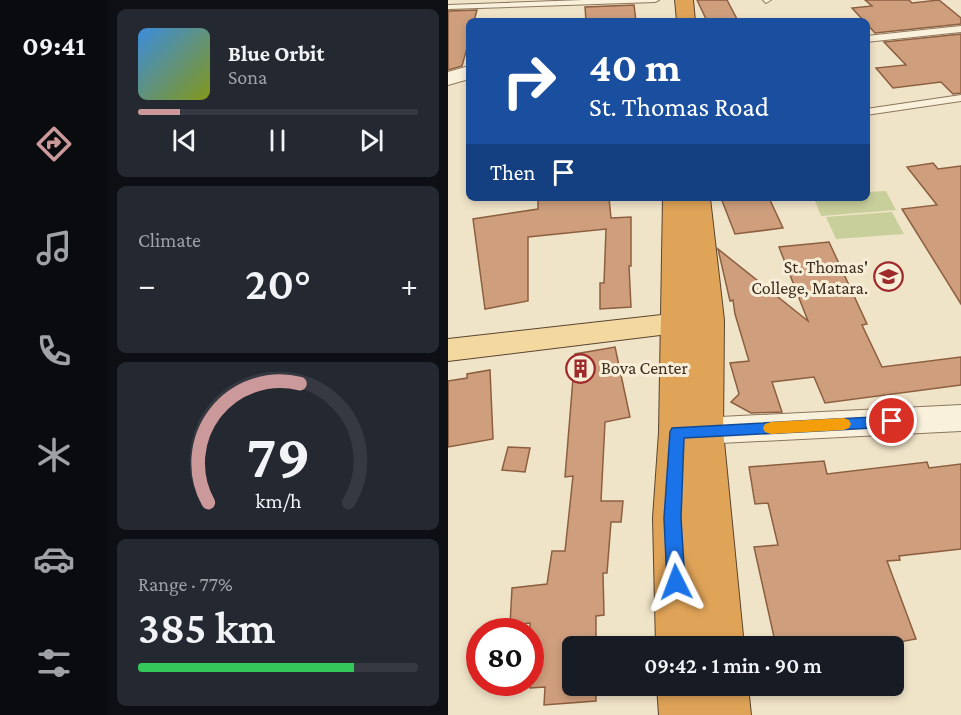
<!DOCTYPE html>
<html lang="en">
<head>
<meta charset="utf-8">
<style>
  :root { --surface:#171b24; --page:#242831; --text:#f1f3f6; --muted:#9ea1a6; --line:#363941; --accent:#cc999b }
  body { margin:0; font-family:"Crimson Pro",serif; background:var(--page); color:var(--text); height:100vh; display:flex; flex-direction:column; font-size:22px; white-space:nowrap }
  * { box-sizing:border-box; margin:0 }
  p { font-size:20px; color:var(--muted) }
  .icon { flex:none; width:33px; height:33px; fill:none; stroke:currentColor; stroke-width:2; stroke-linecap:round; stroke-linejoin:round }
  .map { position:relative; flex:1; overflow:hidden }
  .drawer { display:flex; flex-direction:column; gap:9px; padding:9px; background:#0d0f14; width:340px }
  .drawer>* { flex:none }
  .hud { position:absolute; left:18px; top:18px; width:404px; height:183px; border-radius:9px; box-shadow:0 3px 9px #0003; background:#1a4fa0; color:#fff; overflow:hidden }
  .speed { position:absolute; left:18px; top:618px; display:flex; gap:12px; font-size:30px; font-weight:700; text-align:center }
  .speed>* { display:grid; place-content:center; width:78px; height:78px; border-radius:50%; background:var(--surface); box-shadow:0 3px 9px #0003; line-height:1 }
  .speed .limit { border:9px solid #d22; background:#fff; color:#111 }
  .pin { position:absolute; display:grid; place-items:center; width:51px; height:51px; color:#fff; margin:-26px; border:3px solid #fff; border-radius:50%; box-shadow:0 2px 6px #0007 }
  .me { position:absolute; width:66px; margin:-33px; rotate:357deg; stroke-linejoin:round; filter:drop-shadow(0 0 4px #0008) }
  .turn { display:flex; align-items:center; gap:21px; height:126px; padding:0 24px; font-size:27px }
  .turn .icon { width:78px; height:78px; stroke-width:2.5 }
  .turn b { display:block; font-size:42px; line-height:51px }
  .then { display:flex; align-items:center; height:57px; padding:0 24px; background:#0003; gap:12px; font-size:22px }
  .big { font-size:45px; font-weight:600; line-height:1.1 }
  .drawer .card { flex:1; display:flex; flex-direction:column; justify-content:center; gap:9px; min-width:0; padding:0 21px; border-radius:9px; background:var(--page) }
  .drawer .dial { align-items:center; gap:0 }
  .dial svg { height:156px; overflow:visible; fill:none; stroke:var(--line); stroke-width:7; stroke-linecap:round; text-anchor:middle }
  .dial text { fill:var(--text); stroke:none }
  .song { display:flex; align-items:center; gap:18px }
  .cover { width:72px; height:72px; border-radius:9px; background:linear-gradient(135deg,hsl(210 70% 55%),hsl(70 70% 35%)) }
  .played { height:6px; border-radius:3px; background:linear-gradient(90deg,var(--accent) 15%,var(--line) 15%) }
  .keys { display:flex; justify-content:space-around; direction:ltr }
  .heat { display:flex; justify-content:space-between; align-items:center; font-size:33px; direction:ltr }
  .charge { height:9px; border-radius:4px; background:linear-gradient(90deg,#34c759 77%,var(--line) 0) }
  .trip { position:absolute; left:114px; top:636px; width:342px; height:60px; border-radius:9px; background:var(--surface); box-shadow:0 3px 9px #0003; font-weight:600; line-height:60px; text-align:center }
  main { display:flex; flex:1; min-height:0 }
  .dock { display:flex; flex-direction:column; width:108px; justify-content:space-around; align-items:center; background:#090b0e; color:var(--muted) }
  .dock .icon { width:42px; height:42px }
  .dock .active { color:var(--accent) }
  .dock b { font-size:27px; color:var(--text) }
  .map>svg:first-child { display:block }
  .green { fill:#c9cf9b }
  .building { fill:#cf9f7d; stroke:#8d5f41; stroke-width:1.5 }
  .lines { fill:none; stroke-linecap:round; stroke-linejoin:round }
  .lane-casing { stroke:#8d765c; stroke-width:2 }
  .street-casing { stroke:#8d765c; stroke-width:2 }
  .primary-casing { stroke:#5b4430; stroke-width:2 }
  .highway-casing { stroke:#5b4430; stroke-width:2 }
  .lane { fill:#faf1dc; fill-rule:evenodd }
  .street { fill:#faf1dc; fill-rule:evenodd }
  .primary { fill:#f3d9a0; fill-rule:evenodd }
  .highway { fill:#e0a458; fill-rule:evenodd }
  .route { fill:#1a73e8; stroke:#114b97; stroke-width:1.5 }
  .slow { fill:#f59e0b }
  .labels { text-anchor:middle; stroke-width:6; stroke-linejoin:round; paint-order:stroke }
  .poi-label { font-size:18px; fill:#3d2e20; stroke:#f7eed8; text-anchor:end }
</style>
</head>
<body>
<main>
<nav class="dock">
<b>09:41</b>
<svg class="icon active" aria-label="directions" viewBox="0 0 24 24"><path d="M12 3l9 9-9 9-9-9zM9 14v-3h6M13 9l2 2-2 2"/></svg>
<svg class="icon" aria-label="music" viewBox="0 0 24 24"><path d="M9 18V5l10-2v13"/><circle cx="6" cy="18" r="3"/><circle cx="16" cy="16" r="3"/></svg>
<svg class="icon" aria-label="phone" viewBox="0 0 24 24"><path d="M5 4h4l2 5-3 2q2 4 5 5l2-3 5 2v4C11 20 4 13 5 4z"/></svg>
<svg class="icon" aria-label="climate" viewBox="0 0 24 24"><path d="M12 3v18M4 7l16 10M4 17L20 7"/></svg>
<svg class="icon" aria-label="car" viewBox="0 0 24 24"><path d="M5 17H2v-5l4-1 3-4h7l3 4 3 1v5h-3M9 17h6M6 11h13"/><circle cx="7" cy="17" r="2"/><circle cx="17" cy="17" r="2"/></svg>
<svg class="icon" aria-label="filters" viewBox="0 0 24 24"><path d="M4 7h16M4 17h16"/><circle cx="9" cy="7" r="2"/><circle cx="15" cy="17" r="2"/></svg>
</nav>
<section class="drawer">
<div class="card">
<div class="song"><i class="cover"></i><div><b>Blue Orbit</b><p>Sona</p></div></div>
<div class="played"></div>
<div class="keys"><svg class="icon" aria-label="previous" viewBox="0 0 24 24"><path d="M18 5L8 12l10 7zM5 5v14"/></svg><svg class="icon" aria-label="pause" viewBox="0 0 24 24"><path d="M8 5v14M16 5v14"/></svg><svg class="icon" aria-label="next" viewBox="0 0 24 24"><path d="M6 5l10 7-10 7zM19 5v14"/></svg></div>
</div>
<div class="card"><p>Climate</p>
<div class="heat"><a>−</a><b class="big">20°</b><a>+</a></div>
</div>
<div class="card dial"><svg viewBox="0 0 100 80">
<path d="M14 69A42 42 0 1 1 86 69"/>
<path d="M14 69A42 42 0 0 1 61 8" stroke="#cc999b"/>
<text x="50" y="56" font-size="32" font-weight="700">79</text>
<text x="50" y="72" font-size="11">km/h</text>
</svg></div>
<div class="card"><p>Range · 77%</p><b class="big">385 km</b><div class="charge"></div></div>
</section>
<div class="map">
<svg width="513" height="715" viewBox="0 0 513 715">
  <rect width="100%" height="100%" fill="#f0e4c8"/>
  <path class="green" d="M438,191L448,210L373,216L366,198H418L419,192Z
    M444,212L456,234L388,239L378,217Z"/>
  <path class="building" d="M249,0H279L290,21H259Z
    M417,0H461L464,3L491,0L513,18V24L427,33L404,8L424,6Z
    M186,5L188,21H138L137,7Z
    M29,10L26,21H21V41L14,66L0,70V11Z
    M513,34V93L505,94L493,82L445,88L428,68L458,65L436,42Z
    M485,163L490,169L513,166V304L454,209L489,205L459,167Z
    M90,198H161L163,218L183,217V266H181L183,307L152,309V283H156L158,229L80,237V301L37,309L25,219L90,209Z
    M273,198H321L335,228L287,234Z
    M381,242L419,324L414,325L434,367L513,357V385L377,403L366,377L324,382L334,412L303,413L283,402L291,394L282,363L301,361L287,314L285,300L282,301L270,249L360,321L331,247Z
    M167,347L182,417L157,422L153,501H175L173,522H163L159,573H155L156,615L148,616V646H124V686H148V701L96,705L97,687L82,688V623L62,625L64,588L99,584L104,551H117L125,476L117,477L127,354Z
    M42,370L45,439L0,447V381L19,378V374Z
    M60,447L82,448L77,472L54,470Z
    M376,461L379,474L479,462L481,468L513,464V549L451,556L452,560L439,561L468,639L429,646H328L306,547L330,545L320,503L307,504L301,467Z
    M337,686H408L338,695Z"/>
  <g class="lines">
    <defs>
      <path id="lane" d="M135,0H211L207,2L0,9V5Z
        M315,0H323L318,3Z
        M513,26V32L418,42V36Z
        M513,95V101L418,115V109Z"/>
      <path id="street" d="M21,66V79L0,85V72Z
        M513,405V431L233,445L221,441L216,432L221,423L233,419Z"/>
      <path id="primary" d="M258,310L269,314L274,321L269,328L0,361V339Z"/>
      <path id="highway" d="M227,0H245L247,21H229Z
        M215,198H262L276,320L275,431L296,646H208L205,518L211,432Z
        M209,686H300L303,715H211Z"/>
    </defs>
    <use href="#lane" class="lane-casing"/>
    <use href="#street" class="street-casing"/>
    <use href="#primary" class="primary-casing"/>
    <use href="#highway" class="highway-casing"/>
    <use href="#lane" class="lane"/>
    <use href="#street" class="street"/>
    <use href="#primary" class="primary"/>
    <use href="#highway" class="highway"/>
  </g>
  <path class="route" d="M444,416L449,417L451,421L449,425L444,427L236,438L233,518L237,582L234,588L228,591L222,588L219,582L216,518L222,432L224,428Z"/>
  <path class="slow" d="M396,418L401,420L403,424L401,428L396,430L323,434L317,432L315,428L317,424L323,422Z"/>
  <defs>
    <symbol id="school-ring" viewBox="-11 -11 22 22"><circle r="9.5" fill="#f7eed8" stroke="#9e2a2b" stroke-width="1.5"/><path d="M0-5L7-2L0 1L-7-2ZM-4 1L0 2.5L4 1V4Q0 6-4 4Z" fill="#9e2a2b"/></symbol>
    <symbol id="building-ring" viewBox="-11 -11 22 22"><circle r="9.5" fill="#f7eed8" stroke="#9e2a2b" stroke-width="1.5"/><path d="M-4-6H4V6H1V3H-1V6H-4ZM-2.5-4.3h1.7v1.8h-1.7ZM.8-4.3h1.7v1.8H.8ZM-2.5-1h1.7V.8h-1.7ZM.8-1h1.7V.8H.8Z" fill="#9e2a2b"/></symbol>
  </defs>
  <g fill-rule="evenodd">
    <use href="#school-ring" x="424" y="260" width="33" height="33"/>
    <use href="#building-ring" x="116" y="352" width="33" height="33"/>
  </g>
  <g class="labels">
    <g class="poi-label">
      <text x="420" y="273">St. Thomas'<tspan x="420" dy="21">College, Matara.</tspan></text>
      <text x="153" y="374" text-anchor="start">Bova Center</text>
    </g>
  </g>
</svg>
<div class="speed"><div class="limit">80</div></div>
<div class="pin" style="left:444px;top:421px;background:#d93025"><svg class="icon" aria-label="arrive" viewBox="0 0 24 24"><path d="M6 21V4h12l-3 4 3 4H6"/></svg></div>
<svg class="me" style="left:228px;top:582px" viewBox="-20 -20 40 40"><path d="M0-17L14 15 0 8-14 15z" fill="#1a73e8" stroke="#fff" stroke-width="4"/></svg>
<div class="trip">09:42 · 1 min · 90 m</div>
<div class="hud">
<div class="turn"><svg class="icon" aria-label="right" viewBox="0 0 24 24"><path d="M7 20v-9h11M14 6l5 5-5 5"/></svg><div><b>40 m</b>St. Thomas Road</div></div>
<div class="then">Then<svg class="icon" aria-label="arrive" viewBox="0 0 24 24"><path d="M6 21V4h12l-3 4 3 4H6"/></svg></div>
</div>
</div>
</main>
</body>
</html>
